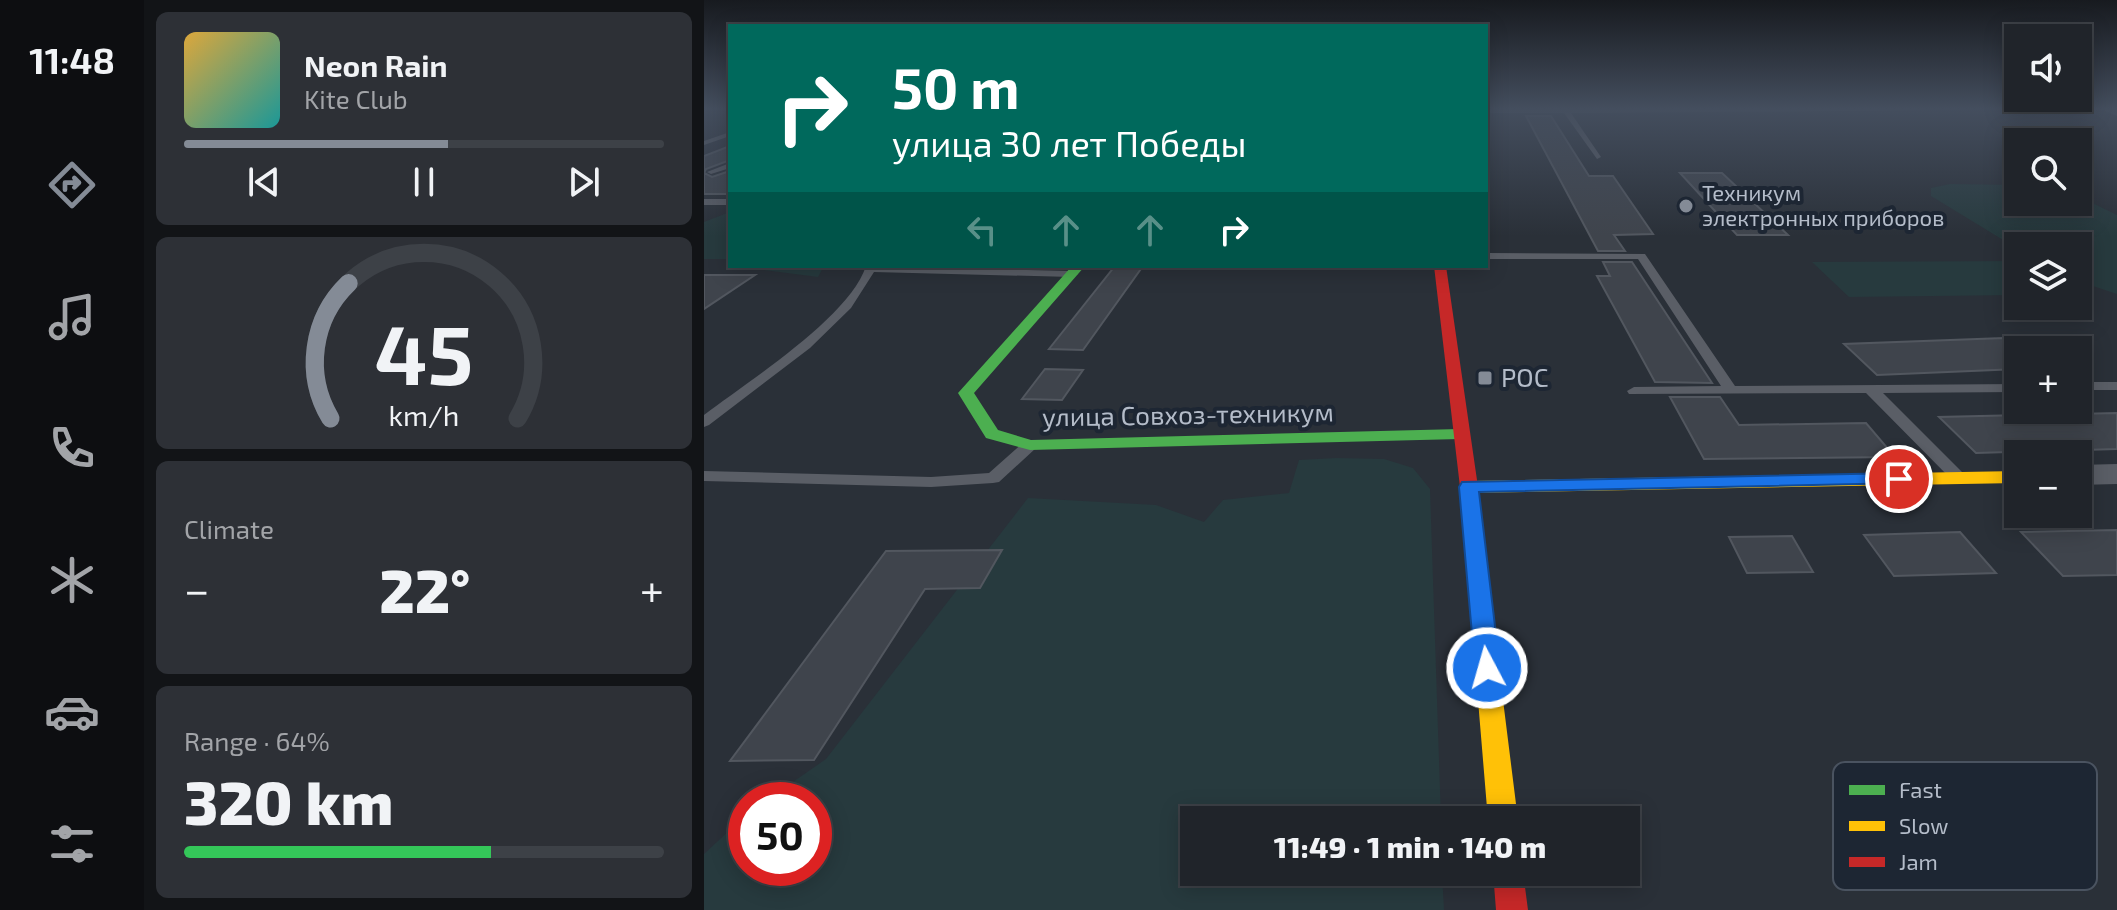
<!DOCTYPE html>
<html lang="en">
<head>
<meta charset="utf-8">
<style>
  :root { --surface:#20242a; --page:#2d3036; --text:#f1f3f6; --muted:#a2a4a8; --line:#3d4147; --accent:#848b96 }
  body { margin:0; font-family:"Exo 2",sans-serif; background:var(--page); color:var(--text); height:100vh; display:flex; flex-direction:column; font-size:30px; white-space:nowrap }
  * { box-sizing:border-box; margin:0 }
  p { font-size:26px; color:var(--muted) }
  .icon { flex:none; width:44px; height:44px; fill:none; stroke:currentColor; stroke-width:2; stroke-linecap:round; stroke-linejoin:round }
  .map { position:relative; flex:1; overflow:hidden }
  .panel { display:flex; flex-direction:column; gap:12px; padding:12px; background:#121417; width:560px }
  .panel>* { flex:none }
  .guide { position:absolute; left:24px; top:24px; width:760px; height:244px; border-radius:0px; box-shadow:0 4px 20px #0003,0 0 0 2px var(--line); background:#00695c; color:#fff; overflow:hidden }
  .buttons { position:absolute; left:1300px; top:24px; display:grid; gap:16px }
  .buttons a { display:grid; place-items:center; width:88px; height:88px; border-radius:0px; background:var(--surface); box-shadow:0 4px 20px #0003,0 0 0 2px var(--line); font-size:40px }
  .speed { position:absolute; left:24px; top:782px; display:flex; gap:16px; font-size:40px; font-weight:700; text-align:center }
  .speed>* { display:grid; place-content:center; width:104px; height:104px; border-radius:50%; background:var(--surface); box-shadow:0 4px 20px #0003,0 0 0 2px var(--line); line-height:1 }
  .speed .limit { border:12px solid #d22; background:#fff; color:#111 }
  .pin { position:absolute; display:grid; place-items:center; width:68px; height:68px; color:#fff; margin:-34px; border:4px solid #fff; border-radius:50%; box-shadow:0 2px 8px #0007 }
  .me { position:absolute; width:88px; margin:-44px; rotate:354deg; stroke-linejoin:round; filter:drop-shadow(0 0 6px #0008) }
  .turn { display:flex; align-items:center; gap:28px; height:168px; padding:0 32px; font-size:36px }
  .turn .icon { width:104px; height:104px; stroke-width:2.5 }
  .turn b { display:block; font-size:56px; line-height:68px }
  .lanes { display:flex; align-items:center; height:76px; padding:0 32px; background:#0003; justify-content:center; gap:40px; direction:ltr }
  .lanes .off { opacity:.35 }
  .big { font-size:60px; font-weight:800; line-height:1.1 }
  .panel .card { flex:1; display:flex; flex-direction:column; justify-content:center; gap:12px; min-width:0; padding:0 28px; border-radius:12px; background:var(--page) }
  .panel .dial { align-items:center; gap:0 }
  .dial svg { height:208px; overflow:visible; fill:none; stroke:var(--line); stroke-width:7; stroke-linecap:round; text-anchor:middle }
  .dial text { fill:var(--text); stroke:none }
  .song { display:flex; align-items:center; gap:24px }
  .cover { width:96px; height:96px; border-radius:12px; background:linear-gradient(135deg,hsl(40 70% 55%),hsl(180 70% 35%)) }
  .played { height:8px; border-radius:4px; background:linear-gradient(90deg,var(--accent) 55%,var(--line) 55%) }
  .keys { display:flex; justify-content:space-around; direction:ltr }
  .heat { display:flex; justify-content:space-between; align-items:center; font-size:44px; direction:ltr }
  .charge { height:12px; border-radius:6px; background:linear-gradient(90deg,#34c759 64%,var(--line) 0) }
  .trip { position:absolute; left:476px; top:806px; width:460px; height:80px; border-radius:0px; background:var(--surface); box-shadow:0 4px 20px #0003,0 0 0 2px var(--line); font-weight:800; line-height:80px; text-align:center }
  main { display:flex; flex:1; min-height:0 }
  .tabs { display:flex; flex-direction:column; width:144px; justify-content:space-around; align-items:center; background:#0d0e11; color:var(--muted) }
  .tabs .icon { width:56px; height:56px }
  .tabs .current { color:var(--accent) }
  .tabs b { font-size:36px; color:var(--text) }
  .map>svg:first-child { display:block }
  .green { fill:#273a3e }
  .building { fill:#3f444c; stroke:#52575f; stroke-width:2 }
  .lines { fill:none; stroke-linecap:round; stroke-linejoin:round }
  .lane { fill:#5a5e66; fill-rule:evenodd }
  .street { fill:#5a5e66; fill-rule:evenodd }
  .fast { fill:#4caf50; fill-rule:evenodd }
  .slow { fill:#ffc107; fill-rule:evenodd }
  .jam { fill:#c62828; fill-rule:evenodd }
  .route { fill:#1a73e8; stroke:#114b97; stroke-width:2 }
  .poi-dot { fill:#848b96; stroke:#1d2633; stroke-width:3 }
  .labels { text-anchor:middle; stroke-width:8; stroke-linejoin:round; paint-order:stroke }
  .far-poi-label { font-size:22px; fill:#b4bcc9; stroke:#1d2633; text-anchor:start }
  .poi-label { font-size:26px; fill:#b4bcc9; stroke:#1d2633; text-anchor:start }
  .street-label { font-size:26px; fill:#b4bcc9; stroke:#1d2633 }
  .key { fill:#1d2633; stroke:#4a5360; stroke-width:2 }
  .key-label { font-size:22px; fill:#b4bcc9 }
</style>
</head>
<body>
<main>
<nav class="tabs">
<b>11:48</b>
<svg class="icon current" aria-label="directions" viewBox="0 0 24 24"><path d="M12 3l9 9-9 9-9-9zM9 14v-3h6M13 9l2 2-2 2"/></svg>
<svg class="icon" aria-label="music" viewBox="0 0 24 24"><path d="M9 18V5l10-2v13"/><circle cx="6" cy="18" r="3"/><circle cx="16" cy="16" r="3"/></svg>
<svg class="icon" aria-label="phone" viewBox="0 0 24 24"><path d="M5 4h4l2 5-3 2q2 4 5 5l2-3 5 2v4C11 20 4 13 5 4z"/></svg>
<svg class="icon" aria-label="climate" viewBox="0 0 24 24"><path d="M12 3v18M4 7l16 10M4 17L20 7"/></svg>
<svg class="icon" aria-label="car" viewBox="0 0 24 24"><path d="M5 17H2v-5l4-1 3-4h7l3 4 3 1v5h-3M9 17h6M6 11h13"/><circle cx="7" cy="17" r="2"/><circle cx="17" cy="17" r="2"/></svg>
<svg class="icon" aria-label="filters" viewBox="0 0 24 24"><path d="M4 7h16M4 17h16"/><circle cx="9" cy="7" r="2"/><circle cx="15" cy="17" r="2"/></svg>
</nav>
<section class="panel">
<div class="card">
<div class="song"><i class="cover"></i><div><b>Neon Rain</b><p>Kite Club</p></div></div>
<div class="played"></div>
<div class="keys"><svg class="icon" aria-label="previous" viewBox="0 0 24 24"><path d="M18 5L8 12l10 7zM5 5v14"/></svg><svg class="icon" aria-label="pause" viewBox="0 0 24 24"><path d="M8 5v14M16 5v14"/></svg><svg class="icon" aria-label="next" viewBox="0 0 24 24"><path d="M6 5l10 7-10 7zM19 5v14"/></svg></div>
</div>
<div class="card dial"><svg viewBox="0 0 100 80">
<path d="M14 69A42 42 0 1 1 86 69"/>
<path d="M14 69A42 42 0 0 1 21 17" stroke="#848b96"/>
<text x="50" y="56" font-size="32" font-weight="700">45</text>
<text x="50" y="72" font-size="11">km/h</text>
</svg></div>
<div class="card"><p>Climate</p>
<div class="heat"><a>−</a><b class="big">22°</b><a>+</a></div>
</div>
<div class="card"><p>Range · 64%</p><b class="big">320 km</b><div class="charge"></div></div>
</section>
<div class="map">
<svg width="1413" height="910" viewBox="0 0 1413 910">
  <rect width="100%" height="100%" fill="#2a3038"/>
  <path class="green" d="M1246,184L1314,185V202H1374V196L1413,215V294L1374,281V246H1314V249L1227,196V188Z
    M26,212V259H0V222Z
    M1314,261V295L1145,297L1108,262Z
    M30,266H120L114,277Z
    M632,458L680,459L709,468L726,489L737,820H490V872H738L740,910H0V854L42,815V868H110V800H63L122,759L324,498L452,505L500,522L519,500L585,493L595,460Z"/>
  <path class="building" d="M822,116H847L885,176H909L949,234L910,235L921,251H894Z
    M26,146V160L2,169L0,173L8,177L26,171V194H0V156Z
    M976,173H1018L1084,235H1033Z
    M899,262H928L1008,383L951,382L893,276H906Z
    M411,266H439L379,350L345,349Z
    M0,275H51L0,309Z
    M1300,338L1314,347V369L1173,375L1140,344Z
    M341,369L379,370L358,400L318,399Z
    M966,397H1016L1035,425L1162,423L1191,457L1000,459Z
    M1413,413V449L1272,453L1235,417Z
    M1413,530V575L1359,576L1317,532Z
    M1256,532L1292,573L1190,576L1160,535Z
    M1088,536L1109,572L1043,573L1025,537Z
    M298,550L276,588L221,589L110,760L26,761L182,551Z"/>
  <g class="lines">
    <path class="lane" d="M782,109H1406L867,113L897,157L893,159L860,113H782Z
      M26,132V136L0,145V141Z
      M26,163V168L7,174L3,172Z
      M0,199H26V205H0Z
      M782,253L941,254L1031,386L1314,384V392L1179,393L1264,478L1262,482H1250L1162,393L925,394L923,391L930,387L1017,386L934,259H782Z
      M162,266L368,271L374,274L368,277L170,272L147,308L106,348L5,425L0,427V415C44,381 145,318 162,266Z
      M1374,382H1413V390H1374Z
      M326,440L334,445L332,448L295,482L289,483L227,487L0,481V471L227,477L285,473L320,442Z"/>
    <path class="street" d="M1395,108H1413V116Z
      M1413,464V484L1374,485V465Z"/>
    <path class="fast" d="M368,266H381L270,393L294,430L327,440L756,429L765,434L756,439L326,450L282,438L254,393Z"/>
    <path class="slow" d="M1314,471V483L765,493L756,487L765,481Z
      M784,666L793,669L796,676L814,820H784L772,676L775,669Z"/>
    <path class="jam" d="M730,266H742L774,487L796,676L793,683L784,686L775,683L772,676L756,487Z
      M789,872H819L824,910H792Z"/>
  </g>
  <linearGradient id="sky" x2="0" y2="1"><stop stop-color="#171a1f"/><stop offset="0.46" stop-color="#444e5e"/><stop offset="1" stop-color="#444e5e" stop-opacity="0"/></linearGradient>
  <rect width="1413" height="236" fill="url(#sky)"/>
  <path class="route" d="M1195,473L1202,475L1204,479L1202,483L775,492L796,668L792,676L783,679L775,676L771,668L755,487L758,482Z"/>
  <g class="poi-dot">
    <circle cx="982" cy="206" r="8"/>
    <rect x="773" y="370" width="16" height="16" rx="4"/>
  </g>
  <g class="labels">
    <g class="far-poi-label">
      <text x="998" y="201">Техникум<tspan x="998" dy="25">электронных приборов</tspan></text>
    </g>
    <g class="poi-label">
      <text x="797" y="387">РОС</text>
    </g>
    <g class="street-label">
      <text transform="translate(484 415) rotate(-1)" y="9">улица Совхоз-техникум</text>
    </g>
  </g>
  <rect x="1129" y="762" width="264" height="128" rx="12" class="key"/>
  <rect x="1145" y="785" width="36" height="10" fill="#4caf50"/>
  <rect x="1145" y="821" width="36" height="10" fill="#ffc107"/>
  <rect x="1145" y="857" width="36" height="10" fill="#c62828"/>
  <g class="key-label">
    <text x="1195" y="798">Fast</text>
    <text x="1195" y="834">Slow</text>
    <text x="1195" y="870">Jam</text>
  </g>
</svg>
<div class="buttons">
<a><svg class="icon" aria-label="sound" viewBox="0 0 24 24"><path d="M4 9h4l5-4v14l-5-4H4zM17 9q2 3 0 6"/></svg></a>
<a><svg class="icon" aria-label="search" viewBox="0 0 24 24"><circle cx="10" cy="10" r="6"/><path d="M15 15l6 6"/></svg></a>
<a><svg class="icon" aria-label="layers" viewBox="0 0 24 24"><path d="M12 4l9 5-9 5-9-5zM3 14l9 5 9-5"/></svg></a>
<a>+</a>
<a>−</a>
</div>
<div class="speed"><div class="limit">50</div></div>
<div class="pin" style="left:1195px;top:479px;background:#d93025"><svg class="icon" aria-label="arrive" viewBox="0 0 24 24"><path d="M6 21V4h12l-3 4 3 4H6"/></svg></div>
<svg class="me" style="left:783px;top:668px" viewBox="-20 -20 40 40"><circle r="17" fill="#1a73e8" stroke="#fff" stroke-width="3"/><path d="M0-11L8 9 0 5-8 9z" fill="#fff"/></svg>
<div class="trip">11:49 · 1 min · 140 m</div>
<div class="guide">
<div class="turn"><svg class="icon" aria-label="right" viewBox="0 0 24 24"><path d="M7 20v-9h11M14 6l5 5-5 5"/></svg><div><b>50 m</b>улица 30 лет Победы</div></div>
<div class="lanes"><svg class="icon off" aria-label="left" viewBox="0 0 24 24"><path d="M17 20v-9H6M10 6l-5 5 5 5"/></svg><svg class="icon off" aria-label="ahead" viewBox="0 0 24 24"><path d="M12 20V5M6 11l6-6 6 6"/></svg><svg class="icon off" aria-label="ahead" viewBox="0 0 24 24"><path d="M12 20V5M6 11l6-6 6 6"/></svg><svg class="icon" aria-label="right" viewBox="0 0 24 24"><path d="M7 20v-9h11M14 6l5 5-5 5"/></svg></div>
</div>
</div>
</main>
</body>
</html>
